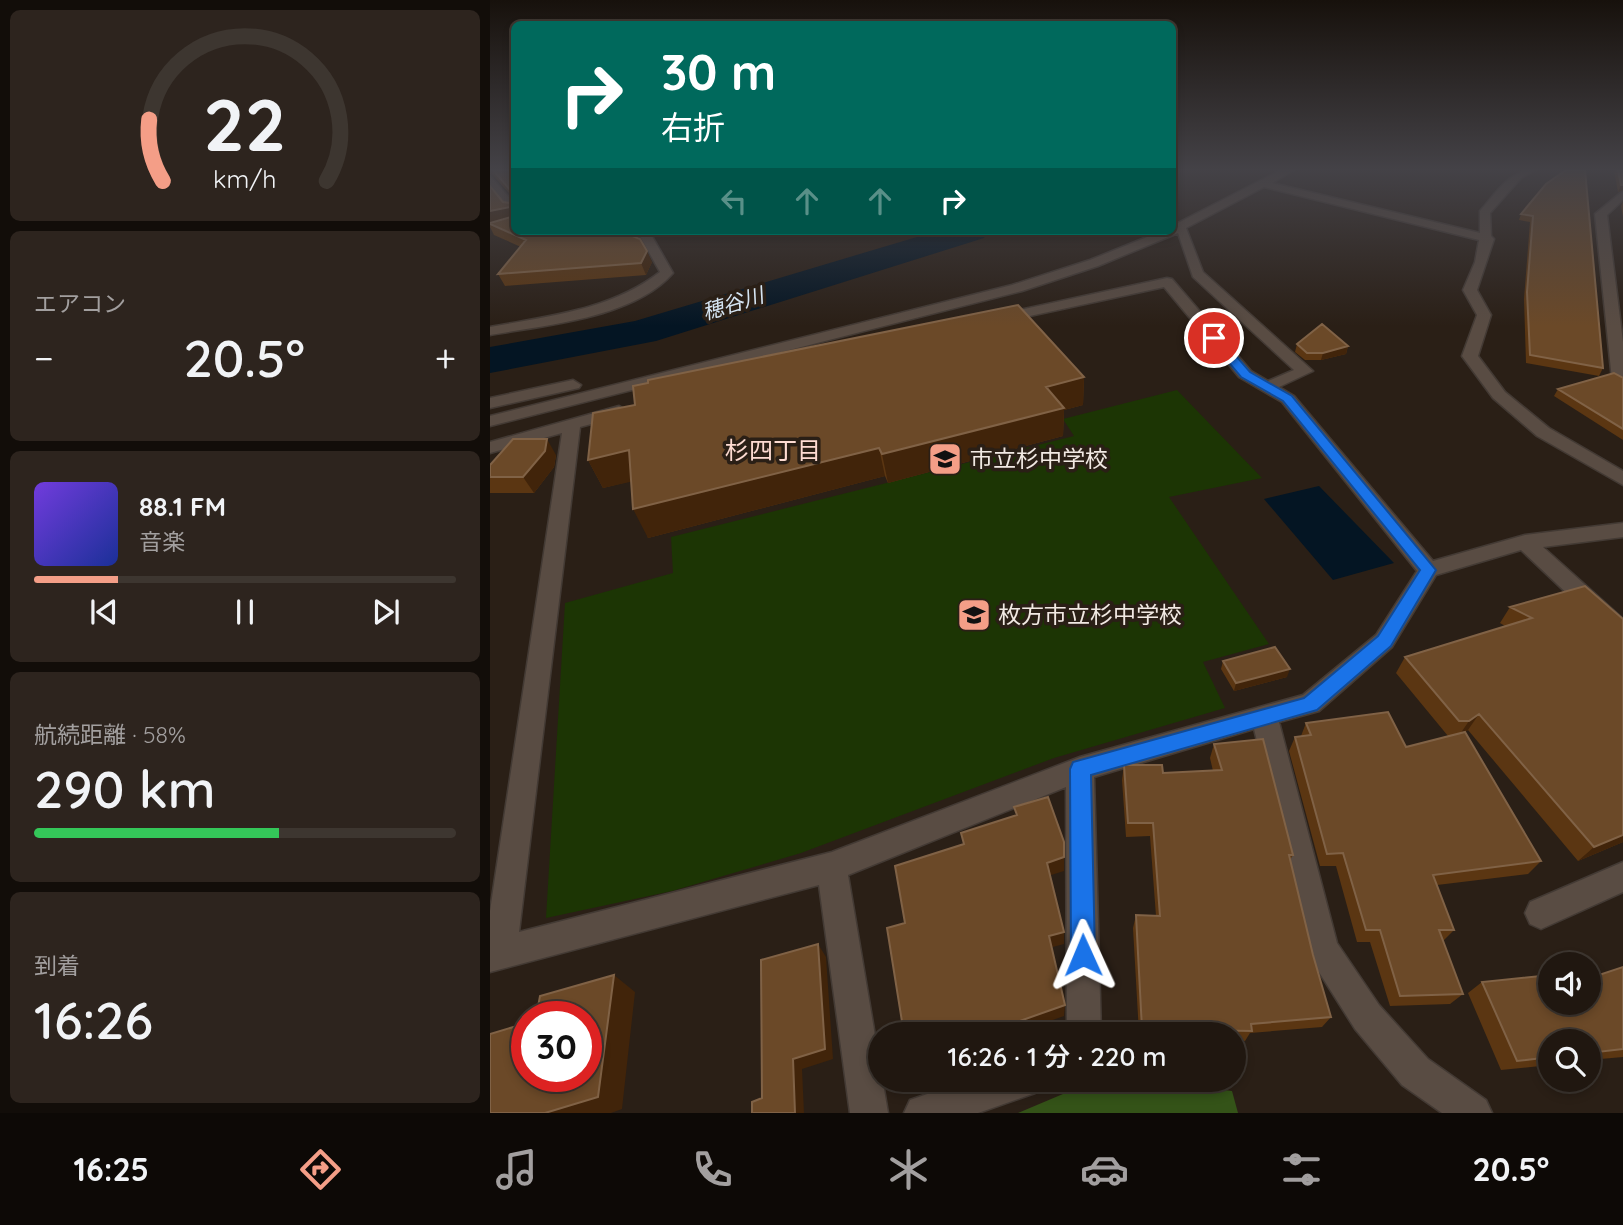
<!DOCTYPE html>
<html lang="ja">
<head>
<meta charset="utf-8">
<style>
  :root { --surface:#201710; --page:#2d241e; --text:#f1f3f6; --muted:#a29f9f; --line:#3d3630; --accent:#f49e87 }
  body { margin:0; font-family:Quicksand,"Noto Sans JP",sans-serif; background:var(--page); color:var(--text); height:100vh; display:flex; flex-direction:column; font-size:26px; white-space:nowrap }
  * { box-sizing:border-box; margin:0 }
  p { font-size:23px; color:var(--muted) }
  .icon { flex:none; width:38px; height:38px; fill:none; stroke:currentColor; stroke-width:2; stroke-linecap:round; stroke-linejoin:round }
  .map { position:relative; flex:1; overflow:hidden }
  .sheet { display:flex; flex-direction:column; gap:10px; padding:10px; background:#120d09; width:490px }
  .sheet>* { flex:none }
  .banner { position:absolute; left:21px; top:21px; width:665px; height:214px; border-radius:10px; box-shadow:0 4px 10px #0003,0 0 0 2px var(--line); background:#00695c; color:#fff; overflow:hidden }
  .controls { position:absolute; left:1048px; top:952px; display:grid; gap:14px }
  .controls a { display:grid; place-items:center; width:63px; height:63px; border-radius:50%; background:var(--surface); box-shadow:0 4px 10px #0003,0 0 0 2px var(--line); font-size:35px }
  .speed { position:absolute; left:21px; top:1001px; display:flex; gap:14px; font-size:35px; font-weight:700; text-align:center }
  .speed>* { display:grid; place-content:center; width:91px; height:91px; border-radius:50%; background:var(--surface); box-shadow:0 4px 10px #0003,0 0 0 2px var(--line); line-height:1 }
  .speed .limit { border:10px solid #d22; background:#fff; color:#111 }
  .pin { position:absolute; display:grid; place-items:center; width:60px; height:60px; color:#fff; margin:-30px; border:4px solid #fff; border-radius:50%; box-shadow:0 2px 7px #0007 }
  .me { position:absolute; width:77px; margin:-38px; rotate:359deg; stroke-linejoin:round; filter:drop-shadow(0 0 5px #0008) }
  .turn { display:flex; align-items:center; gap:24px; height:147px; padding:0 35px; font-size:32px }
  .turn .icon { width:91px; height:91px; stroke-width:2.5 }
  .turn b { display:block; font-size:49px; line-height:60px }
  .lanes { display:flex; align-items:center; height:66px; padding:0 35px; background:#0003; justify-content:center; gap:35px; direction:ltr }
  .lanes .off { opacity:.35 }
  .big { font-size:52px; font-weight:600; line-height:1.1 }
  .sheet .tile { flex:1; display:flex; flex-direction:column; justify-content:center; gap:10px; min-width:0; padding:0 24px; border-radius:10px; background:var(--page) }
  .sheet .dial { align-items:center; gap:0 }
  .dial svg { height:182px; overflow:visible; fill:none; stroke:var(--line); stroke-width:7; stroke-linecap:round; text-anchor:middle }
  .dial text { fill:var(--text); stroke:none }
  .song { display:flex; align-items:center; gap:21px }
  .cover { width:84px; height:84px; border-radius:10px; background:linear-gradient(135deg,hsl(260 70% 55%),hsl(230 70% 35%)) }
  .played { height:7px; border-radius:4px; background:linear-gradient(90deg,var(--accent) 20%,var(--line) 20%) }
  .keys { display:flex; justify-content:space-around; direction:ltr }
  .heat { display:flex; justify-content:space-between; align-items:center; font-size:38px; direction:ltr }
  .charge { height:10px; border-radius:5px; background:linear-gradient(90deg,#34c759 58%,var(--line) 0) }
  .trip { position:absolute; left:378px; top:1022px; width:378px; height:70px; border-radius:35px; background:var(--surface); box-shadow:0 4px 10px #0003,0 0 0 2px var(--line); font-weight:600; line-height:70px; text-align:center }
  .tabs { display:flex; height:112px; justify-content:space-around; align-items:center; background:#0d0906; color:var(--muted) }
  .tabs .icon { width:49px; height:49px }
  .tabs .selected { color:var(--accent) }
  .tabs b { font-size:32px; color:var(--text) }
  main { display:flex; flex:1; min-height:0 }
  .map>svg:first-child { display:block }
  .green { fill:#1c3504 }
  .forest { fill:#345318 }
  .water { fill:#041523 }
  .lines { fill:none; stroke-linecap:round; stroke-linejoin:round }
  .river { fill:#041523; fill-rule:evenodd }
  .minor-casing { stroke:#433a34; stroke-width:3 }
  .minor { fill:#594c43; fill-rule:evenodd }
  .wall { fill:#5b3612 }
  .shaded-wall { fill:#41240a }
  .building { fill:#6b4928; stroke:#806246; stroke-width:2 }
  .route { fill:#1a73e8; stroke:#114b97; stroke-width:2 }
  .labels { text-anchor:middle; stroke-width:7; stroke-linejoin:round; paint-order:stroke }
  .far-water-label { font-size:21px; font-style:italic; fill:#d6e5f3; stroke:#2a1f16 }
  .poi-label { font-size:23px; fill:#f1e9e3; stroke:#2a1f16; text-anchor:start }
  .neighbourhood-label { font-size:24px; fill:#fddbd2; stroke:#2a1f16 }
</style>
</head>
<body>
<main>
<section class="sheet">
<div class="tile dial"><svg viewBox="0 0 100 80">
<path d="M14 69A42 42 0 1 1 86 69"/>
<path d="M14 69A42 42 0 0 1 8 42" stroke="#f49e87"/>
<text x="50" y="56" font-size="32" font-weight="700">22</text>
<text x="50" y="72" font-size="11">km/h</text>
</svg></div>
<div class="tile"><p>エアコン</p>
<div class="heat"><a>−</a><b class="big">20.5°</b><a>+</a></div>
</div>
<div class="tile">
<div class="song"><i class="cover"></i><div><b>88.1 FM</b><p>音楽</p></div></div>
<div class="played"></div>
<div class="keys"><svg class="icon" aria-label="previous" viewBox="0 0 24 24"><path d="M18 5L8 12l10 7zM5 5v14"/></svg><svg class="icon" aria-label="pause" viewBox="0 0 24 24"><path d="M8 5v14M16 5v14"/></svg><svg class="icon" aria-label="next" viewBox="0 0 24 24"><path d="M6 5l10 7-10 7zM19 5v14"/></svg></div>
</div>
<div class="tile"><p>航続距離 · 58%</p><b class="big">290 km</b><div class="charge"></div></div>
<div class="tile"><p>到着</p><b class="big">16:26</b></div>
</section>
<div class="map">
<svg width="1133" height="1113" viewBox="0 0 1133 1113">
  <rect width="100%" height="100%" fill="#2a1f16"/>
  <path class="green" d="M687,390L772,478L679,497L779,644L713,662L735,708L564,758L311,853L182,891L56,918L75,603L183,573L181,537L584,436L573,419Z"/>
  <path class="forest" d="M606,1080H651L742,1091L748,1113H528Z"/>
  <path class="water" d="M829,486L904,563L843,580L774,499Z"/>
  <g class="lines">
    <path class="river" d="M447,231H498L494,238L166,341L0,373V347L145,321Z"/>
    <defs>
      <path id="minor" d="M791,170H804L782,183L990,233V211C1006,193 1019,170 1045,170L1031,178L1000,213L1001,236L1004,239L987,290L1001,315L988,356L1015,392L1059,428L1133,471V485L1047,436L1003,398L972,356L987,315L973,290L985,262L989,240L774,187L696,228L713,272L823,371L789,387L804,396L943,561L1035,535L1133,523V537L1053,547L1133,619V642L1125,639L1031,550L946,575L902,647L829,711L789,722L847,943L889,1005L938,1059L996,1100L1002,1113H952L912,1085L865,1029L822,961L764,729L604,777L611,1034H577L576,787L358,875L398,1113H360L329,885L0,972V911L72,433L0,453V442L129,406L137,411L135,415L90,427L29,932L342,852L590,757L813,695L886,635L927,571L792,402L749,377L674,287L507,323L500,319L507,315L677,278L682,279L761,371L778,381L804,370L703,277L688,233L608,266L532,291L0,426V416L522,285L600,260L672,231H682V226Z
        M0,176L24,203V212L20,211L0,186Z
        M1133,191V200L1117,215L1133,342V386L1122,380L1105,214Z
        M147,231H159L183,273C144,318 56,325 0,335V327C59,316 121,310 170,272Z
        M83,380L91,385L89,388L0,408V398Z
        M1133,862V892L1051,929L1040,924L1035,913L1040,902Z
        M478,1080H550L545,1093L488,1113H414L420,1100Z"/>
    </defs>
    <use href="#minor" class="minor-casing"/>
    <use href="#minor" class="minor"/>
  </g>
  <path class="wall" d="M0,170H24L162,262L156,275L15,286L8,274L31,247L4,235L0,227V186L13,202L20,203L21,195L2,174H0Z
    M1124,170H1133V190L1128,192Z
    M1056,184L1113,368L1109,376L1036,363L1034,299L1040,222L1029,220L1031,214Z
    M1133,201V217L1131,206Z
    M807,344L858,346L856,354L831,360H815L805,352Z
    M594,377L593,405L574,410L573,436L398,483L395,476L158,538L141,481L113,488L98,460Z
    M1133,378V440L1064,396L1068,389Z
    M66,455L64,467L44,493H0V465Z
    M1020,607L1133,619V842L1088,861L978,730L975,732L1051,861L1038,874L947,885L964,930L953,941L973,994L960,1004L900,1006L880,942H867L846,866H830L799,751L805,737L811,736L816,723L916,747L958,736L906,673L915,657L1015,626L1010,623Z
    M733,661L797,677L744,691L731,669Z
    M724,744L803,855L800,860L823,955L841,1017L832,1027L760,1033L755,1041L744,1040V1034H649L643,928L646,915L666,916L660,836L636,837L632,780L634,765L673,773L723,771L720,758Z
    M1133,967V1057L1099,1060V1041H1060V1065L1011,1070L978,993L992,982L1100,978Z"/>
  <path class="shaded-wall" d="M1131,185H1133V190L1128,192Z
    M20,207L24,216L0,223V211Z
    M157,251L162,262L156,275L151,263Z
    M858,346L856,354L831,360L833,353Z
    M594,377L593,405L574,410L573,436L398,483L392,454L556,387Z
    M57,439L66,455L64,467L44,493L33,477Z
    M389,448L395,476L158,538L143,509Z
    M139,450L153,479L113,488L98,460Z
    M800,669L797,677L744,691L746,683Z
    M989,714L978,730L968,737L979,721Z
    M1133,835V842L1088,861L1104,847Z
    M574,857V871L558,876L557,863Z
    M574,932V944L559,948V936Z
    M328,944L336,957L343,1059L312,1069L314,1113H305L303,1059Z
    M124,975L145,992L132,1109L121,1113H55Z
    M575,1005L574,1016L523,1034H493Z"/>
  <path class="building" d="M3,170H24V231H130L150,239L157,251L151,263L8,274L36,240L0,224V223L21,217L20,207L0,211V186L13,202L20,203L21,191Z
    M1076,170H1095L1113,368L1040,355L1037,292L1043,216L1031,214L1056,184Z
    M1128,170H1133V185H1131Z
    M528,305L594,377L556,387L574,408L392,454L389,448L143,509L139,450L98,460L103,413L145,405L143,386L158,383V380Z
    M832,324L858,346L833,353H817L807,344Z
    M1124,373L1133,378V429L1068,389Z
    M23,439H57L55,451L33,477H0V465Z
    M1095,586L1133,619V835L1104,847L989,714L979,721H969L915,657L1042,618L1020,607Z
    M785,647L800,669L746,683L733,661Z
    M898,712L916,747L975,732L1051,861L943,875L964,930H949L973,994L910,996L890,930H876L853,853L837,854L805,737L821,735L816,723Z
    M773,739L803,855H799L823,955L841,1017L761,1024L762,1031L652,1029L646,915L670,916L663,823H638L634,765H672L673,773L732,770L724,744Z
    M558,797L574,842V857L557,863L574,932L559,936L575,1005L493,1034H414L397,928L415,923L405,866L474,844L471,833L527,815L524,807Z
    M328,944L335,1049L303,1059L305,1113H262V1102L272,1098L271,960Z
    M1133,967V1049L1099,1053V1041H1060V1057L1027,1061L992,982L1060,975V1003H1099V975L1100,978Z
    M124,975L108,1097L55,1113H0V1034L37,1023V1076H96V1017H46L50,996Z"/>
  <linearGradient id="sky" x2="0" y2="1"><stop stop-color="#17110c"/><stop offset="0.52" stop-color="#444247"/><stop offset="1" stop-color="#444247" stop-opacity="0"/></linearGradient>
  <rect width="1133" height="326" fill="url(#sky)"/>
  <path class="route" d="M724,334L728,335L760,372L802,396L946,570L901,646L827,710L601,775L605,955L602,963L593,967L584,963L581,955L580,769L583,762L814,698L888,636L930,570L793,401L751,377L718,338Z"/>
  <defs>
    <symbol id="school-square" viewBox="-11 -11 22 22"><rect x="-9" y="-9" width="18" height="18" rx="4" fill="#f49e87" stroke="#2a1f16"/><path d="M0-5L7-2L0 1L-7-2ZM-4 1L0 2.5L4 1V4Q0 6-4 4Z" fill="#111"/></symbol>
  </defs>
  <g fill-rule="evenodd">
    <use href="#school-square" x="436" y="440" width="38" height="38"/>
    <use href="#school-square" x="465" y="596" width="38" height="38"/>
  </g>
  <g class="labels">
    <g class="far-water-label">
      <text transform="translate(243 304) rotate(-17)" y="7">穂谷川</text>
    </g>
    <g class="poi-label">
      <text x="480" y="467">市立杉中学校</text>
      <text x="508" y="623">枚方市立杉中学校</text>
    </g>
    <g class="neighbourhood-label">
      <text x="283" y="459">杉四丁目</text>
    </g>
  </g>
</svg>
<div class="controls">
<a><svg class="icon" aria-label="sound" viewBox="0 0 24 24"><path d="M4 9h4l5-4v14l-5-4H4zM17 9q2 3 0 6"/></svg></a>
<a><svg class="icon" aria-label="search" viewBox="0 0 24 24"><circle cx="10" cy="10" r="6"/><path d="M15 15l6 6"/></svg></a>
</div>
<div class="speed"><div class="limit">30</div></div>
<div class="pin" style="left:724px;top:338px;background:#d93025"><svg class="icon" aria-label="arrive" viewBox="0 0 24 24"><path d="M6 21V4h12l-3 4 3 4H6"/></svg></div>
<svg class="me" style="left:593px;top:955px" viewBox="-20 -20 40 40"><path d="M0-17L14 15 0 8-14 15z" fill="#1a73e8" stroke="#fff" stroke-width="4"/></svg>
<div class="trip">16:26 · 1 分 · 220 m</div>
<div class="banner">
<div class="turn"><svg class="icon" aria-label="right" viewBox="0 0 24 24"><path d="M7 20v-9h11M14 6l5 5-5 5"/></svg><div><b>30 m</b>右折</div></div>
<div class="lanes"><svg class="icon off" aria-label="left" viewBox="0 0 24 24"><path d="M17 20v-9H6M10 6l-5 5 5 5"/></svg><svg class="icon off" aria-label="ahead" viewBox="0 0 24 24"><path d="M12 20V5M6 11l6-6 6 6"/></svg><svg class="icon off" aria-label="ahead" viewBox="0 0 24 24"><path d="M12 20V5M6 11l6-6 6 6"/></svg><svg class="icon" aria-label="right" viewBox="0 0 24 24"><path d="M7 20v-9h11M14 6l5 5-5 5"/></svg></div>
</div>
</div>
</main>
<nav class="tabs">
<b>16:25</b>
<svg class="icon selected" aria-label="directions" viewBox="0 0 24 24"><path d="M12 3l9 9-9 9-9-9zM9 14v-3h6M13 9l2 2-2 2"/></svg>
<svg class="icon" aria-label="music" viewBox="0 0 24 24"><path d="M9 18V5l10-2v13"/><circle cx="6" cy="18" r="3"/><circle cx="16" cy="16" r="3"/></svg>
<svg class="icon" aria-label="phone" viewBox="0 0 24 24"><path d="M5 4h4l2 5-3 2q2 4 5 5l2-3 5 2v4C11 20 4 13 5 4z"/></svg>
<svg class="icon" aria-label="climate" viewBox="0 0 24 24"><path d="M12 3v18M4 7l16 10M4 17L20 7"/></svg>
<svg class="icon" aria-label="car" viewBox="0 0 24 24"><path d="M5 17H2v-5l4-1 3-4h7l3 4 3 1v5h-3M9 17h6M6 11h13"/><circle cx="7" cy="17" r="2"/><circle cx="17" cy="17" r="2"/></svg>
<svg class="icon" aria-label="filters" viewBox="0 0 24 24"><path d="M4 7h16M4 17h16"/><circle cx="9" cy="7" r="2"/><circle cx="15" cy="17" r="2"/></svg>
<b>20.5°</b>
</nav>
</body>
</html>
